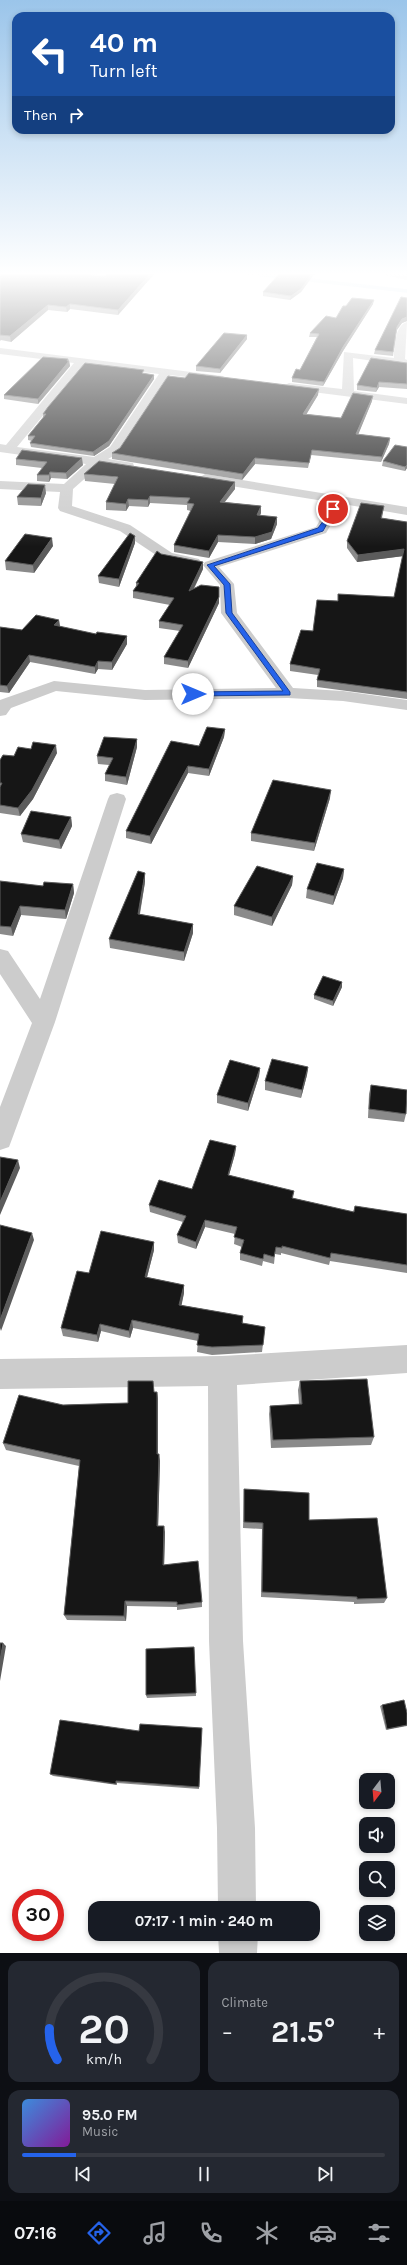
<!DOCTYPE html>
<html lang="en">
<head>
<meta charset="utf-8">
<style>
  :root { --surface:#171b24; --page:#242831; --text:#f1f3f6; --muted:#9ea1a6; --line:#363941; --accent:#2563eb }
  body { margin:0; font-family:Karla,sans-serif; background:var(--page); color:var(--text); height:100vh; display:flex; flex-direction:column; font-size:15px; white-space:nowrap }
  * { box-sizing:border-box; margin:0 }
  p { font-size:13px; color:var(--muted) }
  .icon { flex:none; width:22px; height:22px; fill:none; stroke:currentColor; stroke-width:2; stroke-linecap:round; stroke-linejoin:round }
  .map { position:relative; height:1953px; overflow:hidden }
  .side { display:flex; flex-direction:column; gap:8px; padding:8px; background:#0d0f14; flex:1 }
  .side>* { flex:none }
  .hud { position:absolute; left:12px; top:12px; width:383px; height:122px; border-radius:12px; box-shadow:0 2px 6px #0003; background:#1a4fa0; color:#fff; overflow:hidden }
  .needle { width:26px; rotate:196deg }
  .buttons { position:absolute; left:359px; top:1773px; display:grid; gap:8px }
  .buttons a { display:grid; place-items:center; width:36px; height:36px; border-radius:8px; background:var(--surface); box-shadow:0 2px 6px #0003; font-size:20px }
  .speed { position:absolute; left:12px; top:1889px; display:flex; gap:8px; font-size:20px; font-weight:700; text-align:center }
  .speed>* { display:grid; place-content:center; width:52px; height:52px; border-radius:50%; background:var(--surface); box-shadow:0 2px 6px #0003; line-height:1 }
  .speed .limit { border:6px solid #d22; background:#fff; color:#111 }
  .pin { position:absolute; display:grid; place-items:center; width:34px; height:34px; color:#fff; margin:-17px; border:2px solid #fff; border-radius:50%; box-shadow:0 1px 4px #0007 }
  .me { position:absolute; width:44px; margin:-22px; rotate:90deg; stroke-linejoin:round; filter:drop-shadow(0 0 3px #0008) }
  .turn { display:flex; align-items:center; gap:14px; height:84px; padding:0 12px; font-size:18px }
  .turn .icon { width:52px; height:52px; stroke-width:2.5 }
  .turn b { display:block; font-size:28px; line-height:34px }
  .then { display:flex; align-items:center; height:38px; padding:0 12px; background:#0003; gap:8px; font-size:15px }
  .big { font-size:30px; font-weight:700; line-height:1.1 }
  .side .card { flex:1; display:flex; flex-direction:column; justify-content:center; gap:6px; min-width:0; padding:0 14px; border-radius:12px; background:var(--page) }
  .side .dial { align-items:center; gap:0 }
  .dial svg { height:104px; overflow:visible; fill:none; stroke:var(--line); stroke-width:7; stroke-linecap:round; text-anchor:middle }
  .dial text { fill:var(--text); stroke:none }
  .song { display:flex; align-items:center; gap:12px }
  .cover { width:48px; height:48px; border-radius:6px; background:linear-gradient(135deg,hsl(210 70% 55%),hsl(290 70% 35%)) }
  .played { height:4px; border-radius:2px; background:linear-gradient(90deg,var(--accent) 15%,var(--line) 15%) }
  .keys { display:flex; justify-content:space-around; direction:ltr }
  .heat { display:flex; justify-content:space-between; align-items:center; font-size:22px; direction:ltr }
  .side .tiles { flex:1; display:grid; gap:8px; grid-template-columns:1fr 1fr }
  .card:last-child { grid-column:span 2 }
  .trip { position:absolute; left:88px; top:1901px; width:232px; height:40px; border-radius:12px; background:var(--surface); box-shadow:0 2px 6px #0003; font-weight:700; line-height:40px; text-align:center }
  .tabs { display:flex; height:64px; justify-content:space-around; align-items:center; background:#090b0e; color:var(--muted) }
  .tabs .icon { width:28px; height:28px }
  .tabs .current { color:var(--accent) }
  .tabs b { font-size:18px; color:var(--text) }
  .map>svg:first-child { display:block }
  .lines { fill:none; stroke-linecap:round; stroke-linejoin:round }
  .stream { stroke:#c8dfed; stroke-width:3.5 }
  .minor { fill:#ccc; fill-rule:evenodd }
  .wall { fill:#8a8a8a }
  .shaded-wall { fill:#5c5c5c }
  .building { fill:#161616; stroke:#5c5c5c }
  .route { fill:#2563eb; stroke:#184099 }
</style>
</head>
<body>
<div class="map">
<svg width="407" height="1953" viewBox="0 0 407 1953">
  <rect width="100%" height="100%" fill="#fff"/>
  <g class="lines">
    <path class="stream" d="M249,273L287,278
      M301,279L407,291"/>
    <path class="minor" d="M383,273L407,274V280L384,275Z
      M407,322L405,359L407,360V366L353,358L354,391L407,398V404L289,389L283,386L289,383L342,389L344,352L394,358C394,348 395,325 407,322Z
      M0,348L223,376L225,378L219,381L170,375L119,453L108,459L133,463L134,466L133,469L99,466L73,489L72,506L130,525L172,553L199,559L201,562L199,565L194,566L162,559L120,531L60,511L58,508L60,492L0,489V481L64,484L86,464L0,452V444L6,445L74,363L0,354ZM85,365L159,374L110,447L94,457L17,447Z
      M205,474L407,507V515L343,504L326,533L219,567L234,584L237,613L293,688L343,691L407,700V710L343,701L288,698L145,700L56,691L11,708L6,715L0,716V700L54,681L145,690L276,688L221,613L220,585L203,565L205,562L316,527L330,502L200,481L199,478Z
      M117,793L124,795L126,799L55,1022L12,1139L9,1147L0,1150V1107L32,1023L0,974V949L8,951L40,999L108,799L110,795Z
      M407,1345V1373L237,1385L243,1641L255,1828L256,1908H218L217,1828L209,1641L208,1386L0,1389V1359L222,1356Z
      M218,1934H258L257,1953H219Z"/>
  </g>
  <path class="wall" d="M108,273H155L118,315L70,309L67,312L48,310L11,342L1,340L0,341V275L105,276Z
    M280,273H315L301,292L290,300L263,296V292Z
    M407,298V321L402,323L396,331L393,356L374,354L375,350Z
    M373,304L343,351L323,386L292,382V378L300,370L317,337H309L310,333L336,318L346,306Z
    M247,335V339L220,373L196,371V366Z
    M68,361H69L70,366L38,404L4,399V395Z
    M407,363V389L379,387L376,392L357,390V385Z
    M144,374L154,375V379L109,446L94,456L31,447L30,443L32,441L28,440V436L43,418V414Z
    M318,395L306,414L341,418L372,401L358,434L390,438L389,444L381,462L311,455L308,468L255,464L242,480L112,459V453Z
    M407,447V468L405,471L382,466L383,461Z
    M16,459L83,465L67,479L51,478L49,482L37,481V475L42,468L16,465Z
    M84,474L235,489L225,502L261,506V513L260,515L277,524L271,539L255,544L218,542L209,558L174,552V545L191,511L187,510V505L150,503L148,507L129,506L126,511L106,510V502L115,484L85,481Z
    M46,493L41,506L18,505L17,497Z
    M384,506L382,518L407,522V699L317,687V680L318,675L290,671V664L313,631L338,601L394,597L403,556L357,562L347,548V541Z
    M135,536V543L119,587L99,583L98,576Z
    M53,546L34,573L6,570L5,561Z
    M161,554L203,569L194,589L219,603L188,668L164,664V657L180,631L159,628V621L170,605L133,598V591L136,586V583Z
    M59,620L60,627L96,634L127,636V644L112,670L98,669L95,674L30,662L9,693L0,692V627L22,630Z
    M225,729L224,737L209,776L188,773L151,844L126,838V831L199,746Z
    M137,739V747L127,785L105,781V774L109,765L98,764L97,756Z
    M57,753L33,799L20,816L0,813V760L14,756Z
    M330,798L314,851L251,841V833Z
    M71,817L72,826L61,849L23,842L21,834Z
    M344,869L343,878L333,905L306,898L307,889Z
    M293,876L292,885L272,926L234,915V906Z
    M0,882L43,886L73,884L74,893L66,919L21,915L13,936L0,934Z
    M145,882L140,914L193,924V933L184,961L110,948L109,939Z
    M342,982V987L333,1006L314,999V995Z
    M308,1067L307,1075L301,1098L265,1090V1081Z
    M260,1068L259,1076L248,1111L217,1103V1095Z
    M371,1085L406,1114L404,1122L368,1118L369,1094Z
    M236,1146L235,1154L229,1175L294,1191L293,1198L353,1212L355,1206L407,1214V1273L330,1261L329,1265L281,1253V1255L275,1254L274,1264L263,1261L262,1266L240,1260V1253L242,1247L234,1244L235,1234L205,1227L196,1249L178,1243L177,1235L183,1222L150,1212L149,1205L192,1189Z
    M154,1242V1250L147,1277L184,1285V1293L181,1305L243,1316V1323L265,1327L262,1352L212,1355L197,1352L198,1341L133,1328L130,1338L101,1331L98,1342L63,1336L61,1328L89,1273Z
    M153,1381L154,1392H157L158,1399V1454L160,1461L158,1526L165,1532L164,1565L202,1602V1607L177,1610V1607L127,1606L126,1621L67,1620L64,1615L79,1466L6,1450L3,1443L63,1405L128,1403Z
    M300,1381L374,1437L371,1445L271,1448L269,1414L270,1406L299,1404L298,1390Z
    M244,1489L309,1520L387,1598L384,1603L354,1604V1602L261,1597L262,1529L243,1528Z
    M194,1647L196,1696L147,1698L146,1695Z
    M382,1705L407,1713V1726L386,1730L380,1706Z
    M202,1728L199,1789L117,1783V1785L53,1776L50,1774L139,1731Z"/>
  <path class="shaded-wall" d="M151,273H155L118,315V310Z
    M313,273H315L301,292L290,300L291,296Z
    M374,300L373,304L343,351L323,386L324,382L343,347Z
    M70,304V309L67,312L66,307Z
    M48,305V310L11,342L10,336Z
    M407,317V321L402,323L396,331L393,356L397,327L402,319Z
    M247,335V339L220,373V369Z
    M68,359L69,362V361L70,366L38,404V399Z
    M154,375V379L109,446L94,456L93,452Z
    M379,382V387L376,392L377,388Z
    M319,389L318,395L303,420V414Z
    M373,396L372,401L356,440V434Z
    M390,438L389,444L381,462L382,457Z
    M82,458L83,465L67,479L66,473Z
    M255,458V464L242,480L243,474Z
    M407,465V468L405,471V467Z
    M50,472L51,478L49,482V475Z
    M235,482V489L219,509L220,502Z
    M45,485L46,493L41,506V498Z
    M150,496V503L148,507V500Z
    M128,499L129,506L126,511V504Z
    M261,506V513L257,522V515Z
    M277,517V524L271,539L255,544V537Z
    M218,535V542L209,558V551Z
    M135,536V543L119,587V579Z
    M52,538L53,546L34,573L33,565Z
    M404,549V556L357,562L358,555Z
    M203,562V569L189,598V591Z
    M219,597V603L188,668V661Z
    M59,620L60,627L54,625Z
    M127,636V644L112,670V662Z
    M29,655L30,662L9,693L7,686Z
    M98,661V669L95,674V667Z
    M225,729L224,737L209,776V769Z
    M137,739V747L127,785L126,777Z
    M56,745L57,753L33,799L20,816L18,808Z
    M188,766V773L151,844L150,836Z
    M331,790L330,798L314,851L315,843Z
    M71,817L72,826L61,849L59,840Z
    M344,869L343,878L333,905L334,896Z
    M145,873V882L138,923V914Z
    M293,876L292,885L272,926V917Z
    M73,884L74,893L66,919L65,910Z
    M20,906L21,915L13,936L11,927Z
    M193,924V933L184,961V952Z
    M342,982V987L333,1006V1001Z
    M308,1067L307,1075L301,1098L302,1090Z
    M260,1068L259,1076L248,1111V1103Z
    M236,1146L235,1154L227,1182L228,1175Z
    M18,1160L20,1168L0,1215V1202Z
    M205,1220V1227L196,1249V1242Z
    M32,1233L34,1240L1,1331L0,1328V1320Z
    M154,1242V1250L145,1285V1277Z
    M184,1285V1293L180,1313L179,1305Z
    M132,1320L133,1328L130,1338L129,1331Z
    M100,1324L101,1331L98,1342L97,1335Z
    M157,1392L158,1399V1461L157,1454Z
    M159,1454L160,1461L158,1532L157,1526Z
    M164,1526L165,1532L164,1570L163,1565Z
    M125,1601L127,1606L126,1621L124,1616Z
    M3,1643L6,1646L0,1681V1661Z"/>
  <path class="building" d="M2,273H68L105,276L108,273H151L118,310L70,304L66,307L48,305L10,336L0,335V275Z
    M280,273H313L301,289L291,296L263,292Z
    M401,297L407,298V317L402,319L397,327L393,352L375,350Z
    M352,298L374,300L343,347L324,382L292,378L296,369L300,370L319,334L310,333L326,316L336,318L343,306H346Z
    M224,333L247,335L220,369L196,366Z
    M43,357L68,359L67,361H69L38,399L4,395Z
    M371,358L407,363V384L379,382L377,388L357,385Z
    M85,363L144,370L142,373L154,375L109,441L93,452L30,443L35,436H28L46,414H43L48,407Z
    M189,373L319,389L303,414L341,418L353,393L373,396L356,434L390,438L382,457L312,450L309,463L255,458L243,474L112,453L120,448L168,376L185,378Z
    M395,445L407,447V465L405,467L383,461Z
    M22,450L82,458L66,473L50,472L49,475H37L47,462L16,459Z
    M99,461L235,482L220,502L261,506L257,515L277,517L272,532L255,537L218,535L209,551L174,545L194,504L187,503L190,498L150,496L148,500L128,499L126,504L106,502L118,477L84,474Z
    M28,484L45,485L41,498L17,497Z
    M361,503L384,506L381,518L407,522V692L317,680L320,669L290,664L301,630L313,631L317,600L338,601V594L394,597L404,549L358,555L347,541Z
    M130,533L135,536L119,579L98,576Z
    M25,534L52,538L33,565L5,561Z
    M157,551L161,554L203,562L189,591L201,585L219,587V597L188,661L164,657L183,625L159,621L174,598L133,591L139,583H136Z
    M36,615L59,620L54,625L96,634L97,632L127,636L112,662L98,661L95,667L29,655L7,686L0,685V627L22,630Z
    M207,727L225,729L209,769L188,766L150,836L126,831L171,741L199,746Z
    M104,737L137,739L126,777L105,774L113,758L97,756Z
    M33,742L56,745L32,790L18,808L0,805V787L2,783H0V760L3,755L14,756L18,747L31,749Z
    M273,780L331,790L315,843L251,833Z
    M31,811L71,817L59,840L21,834Z
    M317,863L344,869L334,896L307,889Z
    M257,866L293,876L272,917L234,906Z
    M138,871L145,873L138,914L193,924L184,952L109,939Z
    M0,881L43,886L44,882L73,884L65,910L20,906L11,927L0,926Z
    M323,976L342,982L333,1001L314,995Z
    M272,1059L308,1067L302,1090L265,1081Z
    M230,1060L260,1068L248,1103L217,1095Z
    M371,1085L407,1090L406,1114L369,1109Z
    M210,1140L236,1146L228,1175L294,1191L292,1198L354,1212L355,1206L407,1214V1265L331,1253L330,1258L282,1246V1248L276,1247L274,1257L264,1254L263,1259L240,1253L244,1240L234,1237L237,1227L205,1220L196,1242L177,1235L186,1216L149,1205L159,1180L192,1189Z
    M0,1157L18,1160L0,1202Z
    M0,1225L32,1233L0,1320Z
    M101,1231L154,1242L145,1277L184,1285L179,1305L243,1316L242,1323L265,1327L263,1345L212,1347L197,1345L199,1334L132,1320L129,1331L100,1324L97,1335L61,1328L77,1271L89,1273Z
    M367,1379L374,1437L273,1440L270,1406L302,1404L300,1381Z
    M128,1381H153L154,1392H157V1454H159L157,1526H164L163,1565L198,1561L202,1602L177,1605V1602L125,1601L124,1616L64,1615L80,1460L3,1443L19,1395L63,1405L128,1403Z
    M244,1489L309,1493V1520L377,1518L387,1598L357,1599V1597L262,1592L263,1523L244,1522Z
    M0,1643H3L0,1661Z
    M194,1647L196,1693L146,1695V1649Z
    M404,1700L407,1713V1725L387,1729L382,1705Z
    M60,1720L139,1731L140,1724L202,1728L199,1787L116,1781V1784L50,1774Z"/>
  <linearGradient id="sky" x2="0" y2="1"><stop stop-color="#9bc5ea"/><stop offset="0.5" stop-color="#fff"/><stop offset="1" stop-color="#fff" stop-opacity="0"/></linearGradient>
  <rect width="407" height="547" fill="url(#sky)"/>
  <path class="route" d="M333,508L335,509L323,531L214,566L230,584L232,613L290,692V695L190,696V693L193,692L283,691L226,613L224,585L207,565L318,528Z"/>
</svg>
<div class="buttons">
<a><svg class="needle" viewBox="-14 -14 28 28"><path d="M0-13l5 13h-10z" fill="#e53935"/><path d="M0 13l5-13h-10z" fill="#9ea1a6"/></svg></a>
<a><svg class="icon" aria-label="sound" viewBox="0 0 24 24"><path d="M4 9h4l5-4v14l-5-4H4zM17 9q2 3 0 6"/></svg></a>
<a><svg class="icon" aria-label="search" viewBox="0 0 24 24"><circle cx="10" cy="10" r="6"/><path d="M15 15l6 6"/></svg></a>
<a><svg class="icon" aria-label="layers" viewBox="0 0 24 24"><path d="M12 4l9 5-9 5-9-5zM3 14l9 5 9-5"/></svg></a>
</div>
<div class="speed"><div class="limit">30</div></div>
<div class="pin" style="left:333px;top:509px;background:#d93025"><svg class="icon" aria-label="arrive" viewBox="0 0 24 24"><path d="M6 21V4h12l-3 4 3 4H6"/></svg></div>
<svg class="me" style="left:193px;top:694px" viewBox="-20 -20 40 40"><circle r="19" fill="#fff"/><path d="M0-13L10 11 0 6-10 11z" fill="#2563eb"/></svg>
<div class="trip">07:17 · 1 min · 240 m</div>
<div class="hud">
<div class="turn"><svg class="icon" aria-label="left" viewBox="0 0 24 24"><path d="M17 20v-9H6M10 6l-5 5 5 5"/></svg><div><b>40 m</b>Turn left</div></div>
<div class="then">Then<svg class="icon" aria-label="right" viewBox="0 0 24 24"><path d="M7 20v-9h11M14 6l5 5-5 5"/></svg></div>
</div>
</div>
<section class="side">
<div class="tiles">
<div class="card dial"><svg viewBox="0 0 100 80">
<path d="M14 69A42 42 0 1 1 86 69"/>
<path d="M14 69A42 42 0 0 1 8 45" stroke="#2563eb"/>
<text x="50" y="56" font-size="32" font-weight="700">20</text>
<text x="50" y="72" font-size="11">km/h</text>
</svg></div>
<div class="card"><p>Climate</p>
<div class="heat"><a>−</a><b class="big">21.5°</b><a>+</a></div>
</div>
<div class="card">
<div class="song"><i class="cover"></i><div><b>95.0 FM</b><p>Music</p></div></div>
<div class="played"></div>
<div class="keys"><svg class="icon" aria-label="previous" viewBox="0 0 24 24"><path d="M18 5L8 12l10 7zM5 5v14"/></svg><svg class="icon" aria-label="pause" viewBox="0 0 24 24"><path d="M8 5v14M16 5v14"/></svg><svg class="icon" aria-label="next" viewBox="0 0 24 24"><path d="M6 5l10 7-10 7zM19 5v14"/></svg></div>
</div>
</div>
</section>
<nav class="tabs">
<b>07:16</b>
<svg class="icon current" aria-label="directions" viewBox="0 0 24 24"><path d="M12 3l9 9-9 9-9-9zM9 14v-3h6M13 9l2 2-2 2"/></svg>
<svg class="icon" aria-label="music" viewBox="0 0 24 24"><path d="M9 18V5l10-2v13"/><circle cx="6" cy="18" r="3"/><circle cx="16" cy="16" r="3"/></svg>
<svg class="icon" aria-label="phone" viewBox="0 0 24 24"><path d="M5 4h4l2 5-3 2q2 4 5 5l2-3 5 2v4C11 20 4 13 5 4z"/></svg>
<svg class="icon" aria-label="climate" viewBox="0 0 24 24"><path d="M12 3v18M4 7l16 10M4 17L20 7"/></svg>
<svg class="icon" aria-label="car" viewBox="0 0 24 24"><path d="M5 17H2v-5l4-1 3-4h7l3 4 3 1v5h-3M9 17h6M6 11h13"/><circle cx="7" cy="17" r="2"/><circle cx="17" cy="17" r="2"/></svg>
<svg class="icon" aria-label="filters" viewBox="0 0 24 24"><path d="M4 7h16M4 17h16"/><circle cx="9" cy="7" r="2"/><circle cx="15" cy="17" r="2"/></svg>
</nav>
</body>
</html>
